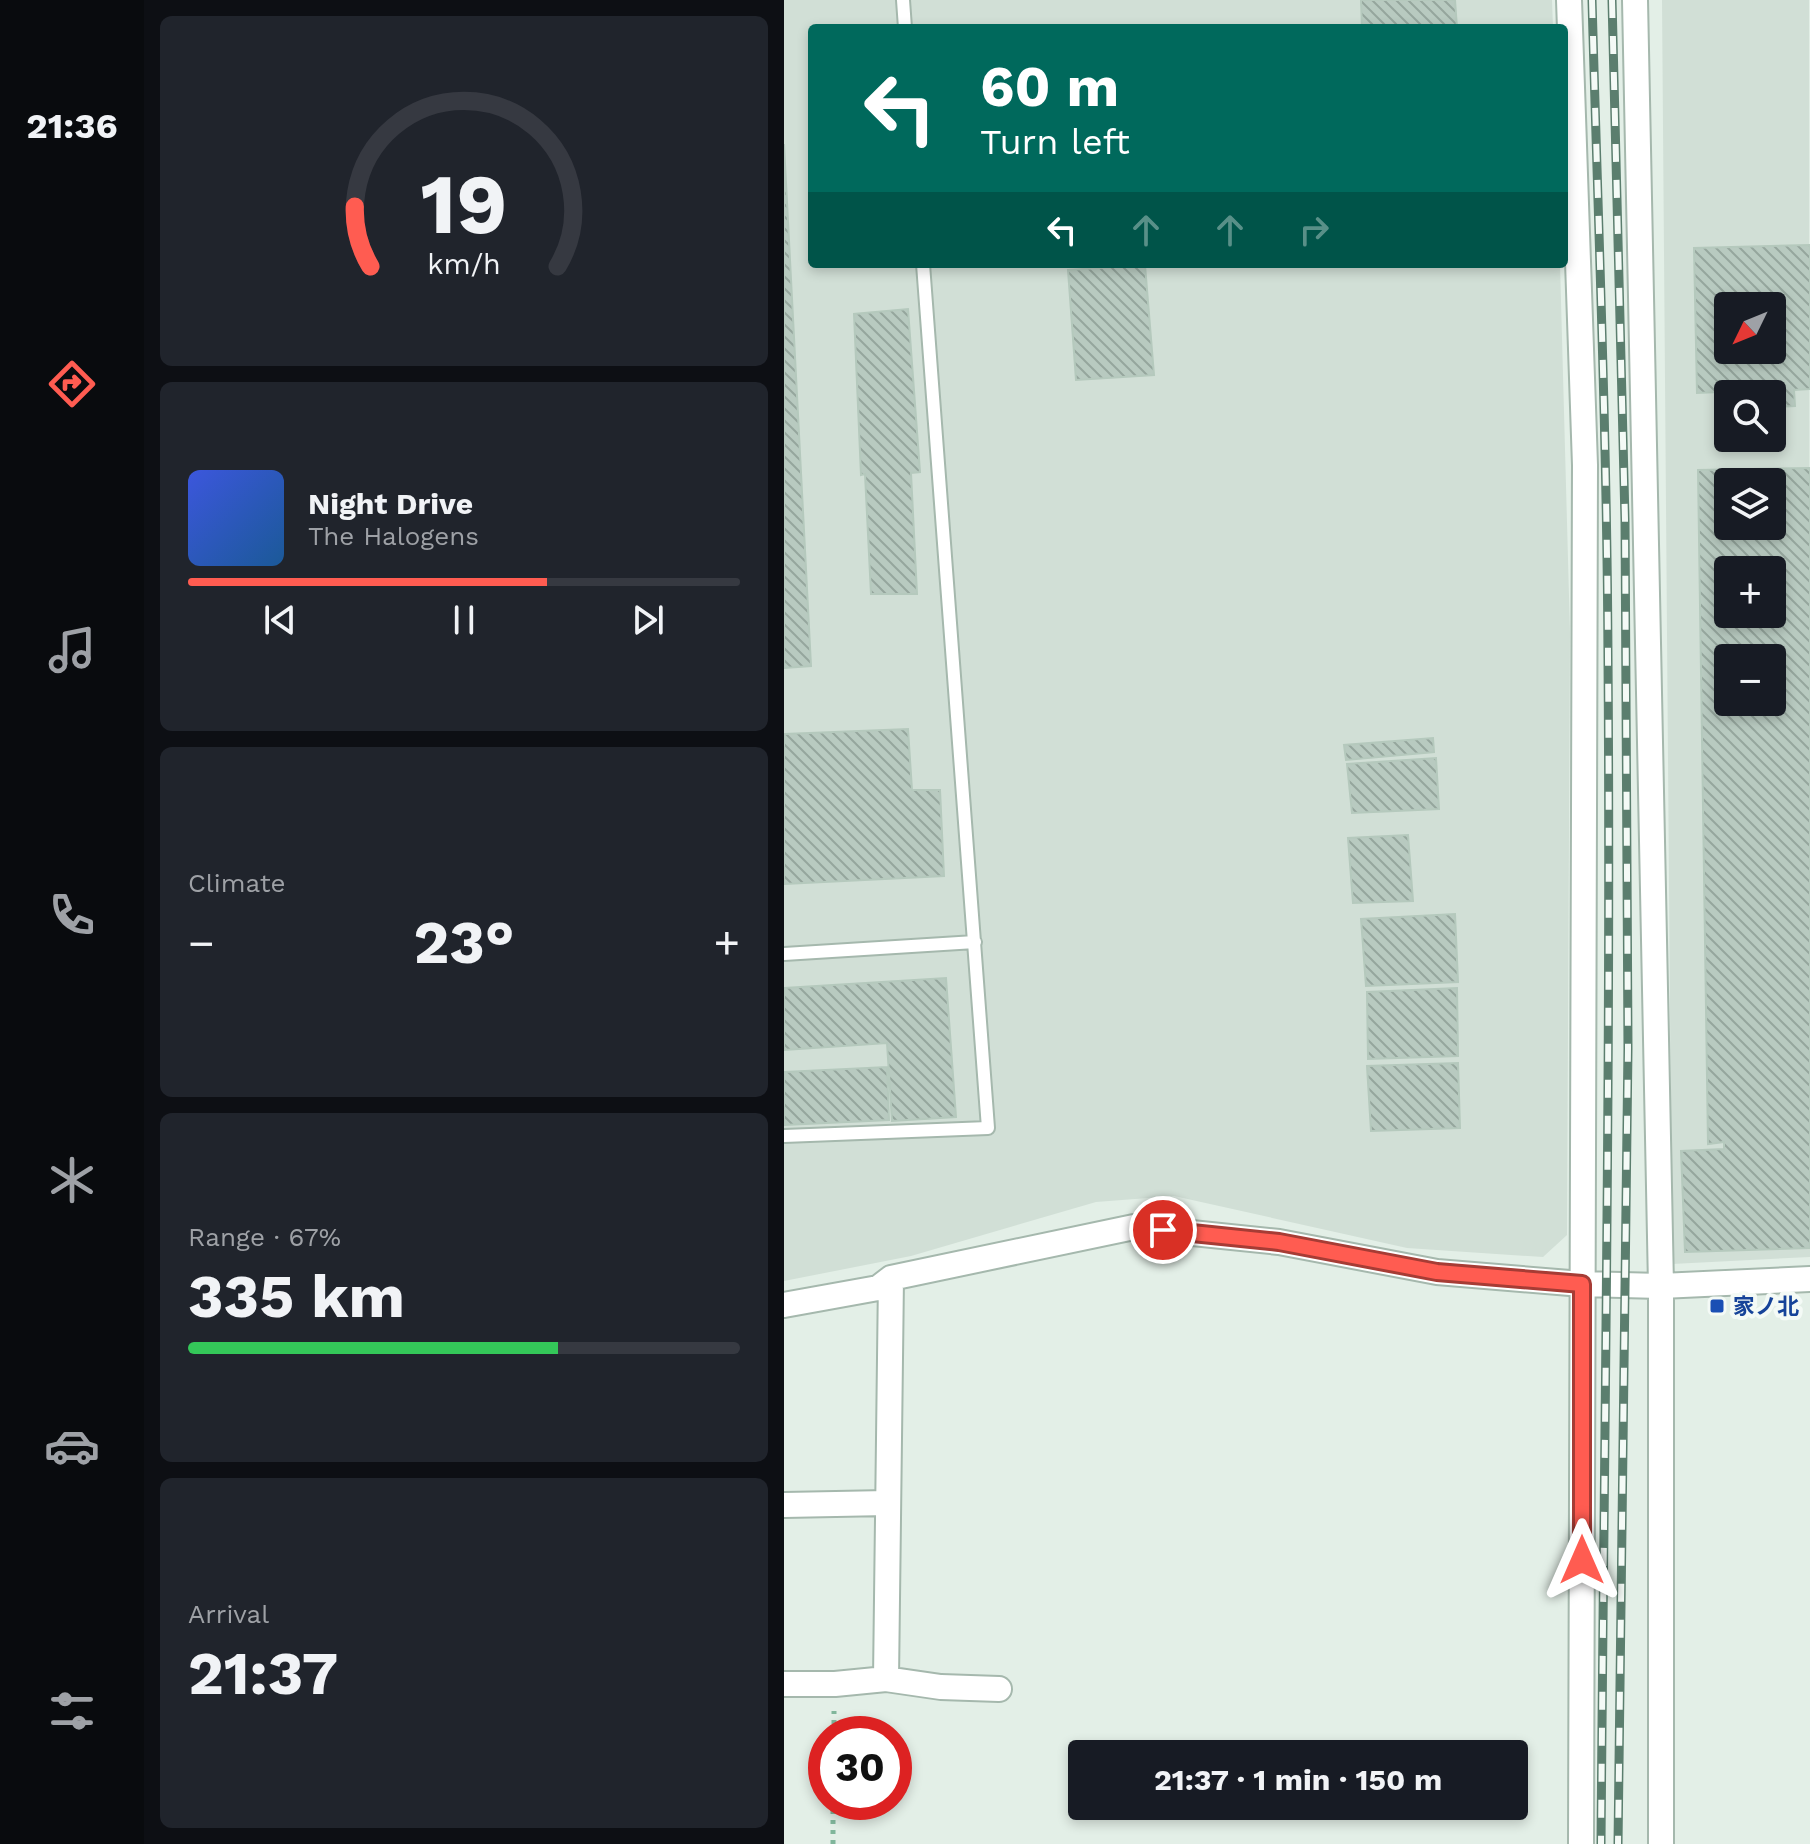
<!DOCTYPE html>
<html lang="en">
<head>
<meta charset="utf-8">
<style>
  :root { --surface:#171b24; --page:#20242c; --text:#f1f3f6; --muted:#9ea1a6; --line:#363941; --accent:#ff5c51 }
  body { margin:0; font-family:"Work Sans","Noto Sans JP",sans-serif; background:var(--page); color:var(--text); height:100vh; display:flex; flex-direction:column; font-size:30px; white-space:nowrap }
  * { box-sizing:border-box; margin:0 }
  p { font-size:26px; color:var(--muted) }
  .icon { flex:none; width:44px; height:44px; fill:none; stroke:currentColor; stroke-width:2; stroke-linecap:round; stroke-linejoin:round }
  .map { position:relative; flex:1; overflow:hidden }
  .details { display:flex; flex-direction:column; gap:16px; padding:16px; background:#0d0f14; width:640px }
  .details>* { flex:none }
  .top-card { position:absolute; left:24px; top:24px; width:760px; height:244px; border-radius:8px; box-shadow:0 4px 12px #0003; background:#00695c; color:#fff; overflow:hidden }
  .needle { width:52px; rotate:227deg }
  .buttons { position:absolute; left:930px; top:292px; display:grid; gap:16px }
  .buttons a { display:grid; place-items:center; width:72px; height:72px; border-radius:8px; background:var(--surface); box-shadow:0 4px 12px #0003; font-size:40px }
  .speed { position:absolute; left:24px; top:1716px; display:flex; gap:16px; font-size:40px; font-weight:700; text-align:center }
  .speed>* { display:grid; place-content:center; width:104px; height:104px; border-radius:50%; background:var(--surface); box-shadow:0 4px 12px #0003; line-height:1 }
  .speed .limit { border:12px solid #d22; background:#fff; color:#111 }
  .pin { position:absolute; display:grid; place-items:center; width:68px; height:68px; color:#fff; margin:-34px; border:4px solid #fff; border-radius:50%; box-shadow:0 2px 8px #0007 }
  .me { position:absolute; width:88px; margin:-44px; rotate:0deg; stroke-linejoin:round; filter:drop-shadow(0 0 6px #0008) }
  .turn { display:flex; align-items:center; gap:28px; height:168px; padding:0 40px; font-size:36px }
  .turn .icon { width:104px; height:104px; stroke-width:2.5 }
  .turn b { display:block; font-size:56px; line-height:68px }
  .lanes { display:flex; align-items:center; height:76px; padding:0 40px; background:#0003; justify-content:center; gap:40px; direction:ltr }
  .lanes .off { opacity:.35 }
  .big { font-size:60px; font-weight:700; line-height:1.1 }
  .details .card { flex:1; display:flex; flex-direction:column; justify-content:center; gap:12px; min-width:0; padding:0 28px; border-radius:12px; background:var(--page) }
  .details .dial { align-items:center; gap:0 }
  .dial svg { height:208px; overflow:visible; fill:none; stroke:var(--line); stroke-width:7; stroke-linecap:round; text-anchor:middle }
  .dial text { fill:var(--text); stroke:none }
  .song { display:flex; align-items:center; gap:24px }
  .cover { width:96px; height:96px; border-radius:12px; background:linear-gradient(135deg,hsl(230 70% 55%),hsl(210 70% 35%)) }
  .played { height:8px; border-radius:4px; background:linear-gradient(90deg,var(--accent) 65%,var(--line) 65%) }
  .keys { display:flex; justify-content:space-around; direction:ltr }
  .heat { display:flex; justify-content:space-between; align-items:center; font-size:44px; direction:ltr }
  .charge { height:12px; border-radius:6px; background:linear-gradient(90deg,#34c759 67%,var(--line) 0) }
  .trip { position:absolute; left:284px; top:1740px; width:460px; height:80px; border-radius:8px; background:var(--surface); box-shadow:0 4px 12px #0003; font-weight:700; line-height:80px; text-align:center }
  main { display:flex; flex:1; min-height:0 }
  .tab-bar { display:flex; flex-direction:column; width:144px; justify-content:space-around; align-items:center; background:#090b0e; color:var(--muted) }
  .tab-bar .icon { width:56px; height:56px }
  .tab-bar .active { color:var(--accent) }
  .tab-bar b { font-size:36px; color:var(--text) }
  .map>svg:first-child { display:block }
  .built { fill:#d1dfd6; fill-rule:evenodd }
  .building { fill:url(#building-back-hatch); stroke:#b5c9bd; stroke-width:2; fill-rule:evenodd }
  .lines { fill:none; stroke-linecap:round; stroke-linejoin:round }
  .service-casing { stroke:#a5b8ad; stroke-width:16 }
  .minor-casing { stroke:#a5b8ad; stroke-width:28 }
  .path { stroke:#80b69b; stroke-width:5; stroke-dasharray:4 6; stroke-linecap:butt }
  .service { stroke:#fff; stroke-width:12 }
  .minor { stroke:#fff; stroke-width:24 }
  .rail-casing { stroke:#5b7e6e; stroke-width:9 }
  .rail { stroke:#f4faf6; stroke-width:6; stroke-dasharray:18; stroke-linecap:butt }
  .route-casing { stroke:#a63c35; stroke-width:20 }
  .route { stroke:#ff5c51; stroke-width:14 }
  .transit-dot { fill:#1a4fb4; stroke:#f4faf6; stroke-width:3 }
  .labels { text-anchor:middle; stroke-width:8; stroke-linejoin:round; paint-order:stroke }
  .transit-label { font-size:22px; font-weight:bold; fill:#164399; stroke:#f4faf6; text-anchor:start }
</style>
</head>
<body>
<main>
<nav class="tab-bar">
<b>21:36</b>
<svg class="icon active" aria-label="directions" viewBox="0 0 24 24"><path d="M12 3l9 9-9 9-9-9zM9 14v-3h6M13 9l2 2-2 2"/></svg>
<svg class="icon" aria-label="music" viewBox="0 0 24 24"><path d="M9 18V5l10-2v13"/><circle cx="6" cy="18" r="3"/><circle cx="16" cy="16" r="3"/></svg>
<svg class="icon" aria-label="phone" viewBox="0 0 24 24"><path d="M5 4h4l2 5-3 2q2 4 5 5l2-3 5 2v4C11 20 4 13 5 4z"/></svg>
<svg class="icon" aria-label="climate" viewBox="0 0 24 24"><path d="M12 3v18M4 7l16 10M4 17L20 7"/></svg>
<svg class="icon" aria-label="car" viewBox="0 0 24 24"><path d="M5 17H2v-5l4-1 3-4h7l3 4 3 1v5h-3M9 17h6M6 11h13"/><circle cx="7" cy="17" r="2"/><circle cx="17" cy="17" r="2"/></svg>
<svg class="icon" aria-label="filters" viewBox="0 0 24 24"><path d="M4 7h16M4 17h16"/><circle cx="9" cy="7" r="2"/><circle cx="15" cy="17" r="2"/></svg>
</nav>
<section class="details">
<div class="card dial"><svg viewBox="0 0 100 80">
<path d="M14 69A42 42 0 1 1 86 69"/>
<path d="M14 69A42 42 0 0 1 8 46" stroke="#ff5c51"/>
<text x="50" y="56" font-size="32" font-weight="700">19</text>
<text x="50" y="72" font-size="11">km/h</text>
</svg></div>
<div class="card">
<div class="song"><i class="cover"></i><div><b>Night Drive</b><p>The Halogens</p></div></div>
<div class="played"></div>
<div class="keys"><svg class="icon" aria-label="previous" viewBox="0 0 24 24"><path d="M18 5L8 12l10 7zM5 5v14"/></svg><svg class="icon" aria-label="pause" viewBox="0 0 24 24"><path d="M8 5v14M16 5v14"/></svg><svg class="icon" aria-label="next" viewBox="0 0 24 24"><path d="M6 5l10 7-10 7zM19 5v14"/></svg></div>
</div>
<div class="card"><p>Climate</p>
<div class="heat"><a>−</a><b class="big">23°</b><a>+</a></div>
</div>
<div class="card"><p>Range · 67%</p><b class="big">335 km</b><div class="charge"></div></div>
<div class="card"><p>Arrival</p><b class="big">21:37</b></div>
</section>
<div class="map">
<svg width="1026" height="1844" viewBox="0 0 1026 1844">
  <defs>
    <pattern id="building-back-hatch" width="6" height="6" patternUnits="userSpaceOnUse" patternTransform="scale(2)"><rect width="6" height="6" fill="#b8cac0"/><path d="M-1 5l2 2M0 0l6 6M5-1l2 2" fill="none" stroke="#95a69d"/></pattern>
  </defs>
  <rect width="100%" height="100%" fill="#e3efe7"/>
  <path class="built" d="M0,0H768L769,28H28V264H776L786,633L783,1235L759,1257L623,1248L390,1196L312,1202L127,1256L0,1281Z
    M878,0H1025L1026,1257L888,1264ZM944,306H988V350H944ZM944,394H988V438H944ZM944,482H988V526H944ZM944,570H988V614H944ZM944,658H988V702H944Z"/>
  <path class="building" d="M577,0H671L673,28H578Z
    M0,144L27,666L0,668Z
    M1026,245V389L1010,390L1011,406L988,407V394H982V390L913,393L910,248ZM944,306H988V350H944Z
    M361,265L370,375L292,380L284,270Z
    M124,309L136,472L127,473L133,594H87L81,474L77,475L70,314Z
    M1026,468V1248L901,1252L897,1151L940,1149V1142L924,1144L914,470ZM944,482H988V526H944ZM944,570H988V614H944ZM944,658H988V702H944Z
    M124,729L128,790H156L160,876L0,884V734Z
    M649,738L650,752L562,760L560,745Z
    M652,758L655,809L568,813L563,764Z
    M624,835L629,901L569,903L564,838Z
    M671,914L674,982L582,986L577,919Z
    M162,978L172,1117L108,1121L103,1043L0,1050V988Z
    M673,988L674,1056L584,1059L583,992Z
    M674,1063L676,1128L587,1131L583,1066Z
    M103,1067L105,1120L0,1125V1072Z"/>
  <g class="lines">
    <defs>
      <path id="service" d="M119,0L121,28
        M0,954L191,942
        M0,1136L204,1128L139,264"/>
      <path id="minor" d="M785,0L801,465L797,1844
        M851,0L877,1286V1844
        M0,1305L94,1288L107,1278L350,1227L495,1242L653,1272L798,1284L877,1286L1026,1279
        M0,1505L103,1503
        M102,1679L157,1687L215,1689
        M0,1684H51L102,1679L107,1278"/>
    </defs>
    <use href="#service" class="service-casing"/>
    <use href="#minor" class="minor-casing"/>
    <path class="path" d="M50,1734V1711
      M49,1844V1802"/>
    <use href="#service" class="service"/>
    <use href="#minor" class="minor"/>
    <defs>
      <path id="rail" d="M808,0C814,219 823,438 824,658C827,1053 820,1449 817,1844
        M828,0L841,520L844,1048L834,1844"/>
    </defs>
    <use href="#rail" class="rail-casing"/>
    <use href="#rail" class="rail"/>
  </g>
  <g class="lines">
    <defs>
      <path id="route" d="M379,1230L495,1242L653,1272L798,1284V1560"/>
    </defs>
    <use href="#route" class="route-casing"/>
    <use href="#route" class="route"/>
  </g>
  <rect class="transit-dot" x="925" y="1298" width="16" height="16" rx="4"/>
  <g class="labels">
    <g class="transit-label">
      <text x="949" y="1314">家ノ北</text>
    </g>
  </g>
</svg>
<div class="buttons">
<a><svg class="needle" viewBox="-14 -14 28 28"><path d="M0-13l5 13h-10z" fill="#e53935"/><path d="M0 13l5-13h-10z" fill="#9ea1a6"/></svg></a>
<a><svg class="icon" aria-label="search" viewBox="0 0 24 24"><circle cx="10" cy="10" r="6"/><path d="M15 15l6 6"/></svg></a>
<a><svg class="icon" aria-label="layers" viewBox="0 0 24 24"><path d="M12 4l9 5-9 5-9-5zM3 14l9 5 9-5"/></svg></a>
<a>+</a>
<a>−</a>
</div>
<div class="speed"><div class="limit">30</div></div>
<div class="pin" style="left:379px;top:1230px;background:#d93025"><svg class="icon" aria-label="arrive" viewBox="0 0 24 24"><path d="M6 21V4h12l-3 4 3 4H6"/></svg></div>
<svg class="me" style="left:798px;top:1560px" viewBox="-20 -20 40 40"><path d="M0-17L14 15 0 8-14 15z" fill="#ff5c51" stroke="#fff" stroke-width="4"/></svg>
<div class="trip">21:37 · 1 min · 150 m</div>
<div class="top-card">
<div class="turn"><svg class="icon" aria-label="left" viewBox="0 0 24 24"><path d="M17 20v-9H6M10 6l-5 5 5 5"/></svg><div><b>60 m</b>Turn left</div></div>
<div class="lanes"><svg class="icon" aria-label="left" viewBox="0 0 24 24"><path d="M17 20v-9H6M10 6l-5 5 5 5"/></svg><svg class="icon off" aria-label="ahead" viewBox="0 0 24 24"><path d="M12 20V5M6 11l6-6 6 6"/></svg><svg class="icon off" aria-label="ahead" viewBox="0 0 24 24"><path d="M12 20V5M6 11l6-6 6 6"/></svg><svg class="icon off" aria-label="right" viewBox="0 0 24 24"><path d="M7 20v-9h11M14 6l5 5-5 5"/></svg></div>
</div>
</div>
</main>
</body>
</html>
